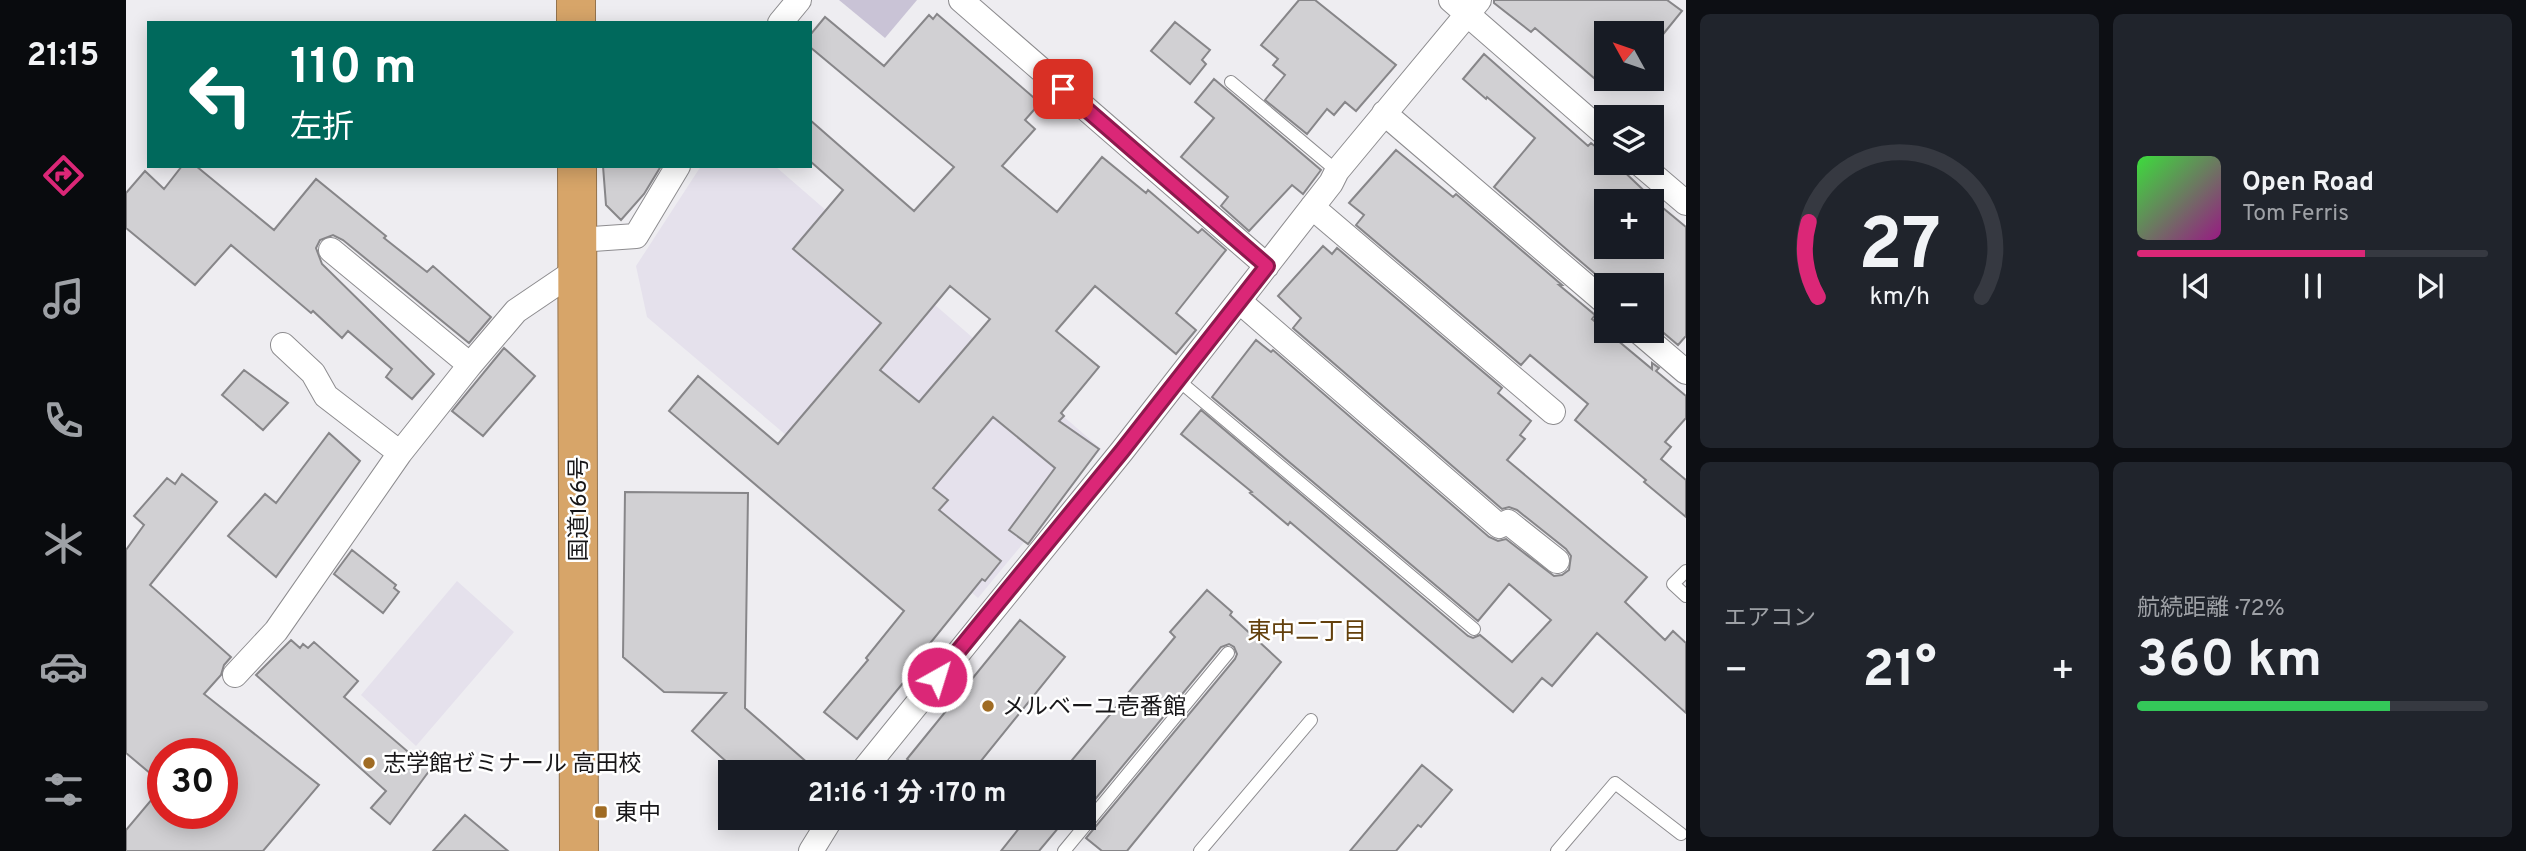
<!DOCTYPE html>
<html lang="ja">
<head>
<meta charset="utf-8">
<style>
  :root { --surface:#171b24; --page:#20242c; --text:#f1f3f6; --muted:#9ea1a6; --line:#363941; --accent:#db2777 }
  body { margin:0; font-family:Overpass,"Noto Sans JP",sans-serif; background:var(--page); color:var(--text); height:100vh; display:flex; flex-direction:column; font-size:26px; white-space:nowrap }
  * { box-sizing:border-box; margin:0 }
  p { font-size:23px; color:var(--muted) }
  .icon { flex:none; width:38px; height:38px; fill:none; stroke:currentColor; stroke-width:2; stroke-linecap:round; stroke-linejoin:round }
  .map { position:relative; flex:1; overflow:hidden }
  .drawer { display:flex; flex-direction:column; gap:14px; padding:14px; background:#0d0f14; width:840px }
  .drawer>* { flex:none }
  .hud { position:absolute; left:21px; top:21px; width:665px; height:147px; border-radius:0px; box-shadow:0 4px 18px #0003; background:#00695c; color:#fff; overflow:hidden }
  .needle { width:46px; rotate:310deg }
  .controls { position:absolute; left:1468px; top:21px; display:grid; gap:14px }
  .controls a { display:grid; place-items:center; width:70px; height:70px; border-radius:0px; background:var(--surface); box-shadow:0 4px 18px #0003; font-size:35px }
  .speed { position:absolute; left:21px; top:738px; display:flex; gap:14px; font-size:35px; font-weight:700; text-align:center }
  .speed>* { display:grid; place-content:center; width:91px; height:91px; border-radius:50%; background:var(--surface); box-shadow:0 4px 18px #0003; line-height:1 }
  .speed .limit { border:10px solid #d22; background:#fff; color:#111 }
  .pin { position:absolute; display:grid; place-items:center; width:60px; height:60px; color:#fff; margin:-30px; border-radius:14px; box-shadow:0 4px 10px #0006 }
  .me { position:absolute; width:77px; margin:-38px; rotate:39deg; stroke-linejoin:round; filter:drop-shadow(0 0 5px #0008) }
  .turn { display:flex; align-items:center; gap:24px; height:147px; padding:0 28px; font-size:32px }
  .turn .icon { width:91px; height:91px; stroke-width:2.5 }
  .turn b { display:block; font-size:49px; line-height:60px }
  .big { font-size:52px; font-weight:700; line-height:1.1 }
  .drawer .card { flex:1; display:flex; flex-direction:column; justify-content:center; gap:10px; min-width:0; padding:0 24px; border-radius:10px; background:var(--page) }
  .drawer .dial { align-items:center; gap:0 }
  .dial svg { height:182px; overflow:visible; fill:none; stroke:var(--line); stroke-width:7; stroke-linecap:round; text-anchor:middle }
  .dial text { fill:var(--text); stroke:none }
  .song { display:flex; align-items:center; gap:21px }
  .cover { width:84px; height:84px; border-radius:10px; background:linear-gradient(135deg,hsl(120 70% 55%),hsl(310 70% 35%)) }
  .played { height:7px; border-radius:4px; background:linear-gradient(90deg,var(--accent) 65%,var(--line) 65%) }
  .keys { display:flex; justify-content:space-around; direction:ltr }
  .heat { display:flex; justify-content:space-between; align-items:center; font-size:38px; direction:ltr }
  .charge { height:10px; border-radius:5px; background:linear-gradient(90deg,#34c759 72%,var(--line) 0) }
  .drawer .tiles { flex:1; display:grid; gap:14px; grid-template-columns:repeat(2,1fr) }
  .trip { position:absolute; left:592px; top:760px; width:378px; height:70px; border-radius:0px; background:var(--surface); box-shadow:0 4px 18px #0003; font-weight:700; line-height:70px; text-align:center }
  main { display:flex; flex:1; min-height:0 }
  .tabs { display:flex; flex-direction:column; width:126px; justify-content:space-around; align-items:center; background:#090b0e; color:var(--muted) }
  .tabs .icon { width:49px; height:49px }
  .tabs .current { color:var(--accent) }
  .tabs b { font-size:32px; color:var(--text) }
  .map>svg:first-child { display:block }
  .built { fill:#e5e1ec }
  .green { fill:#c9c3d6 }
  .building { fill:#d1d0d3; stroke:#878689; stroke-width:2; fill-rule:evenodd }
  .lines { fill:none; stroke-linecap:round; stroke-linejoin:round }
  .lane-casing { stroke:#8d8c8f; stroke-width:14 }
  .street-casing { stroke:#8d8c8f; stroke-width:26 }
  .highway-casing { stroke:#94734d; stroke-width:40 }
  .lane { stroke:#fff; stroke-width:12 }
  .street { stroke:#fff; stroke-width:24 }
  .highway { stroke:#d7a569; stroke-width:38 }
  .route-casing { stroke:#8e194d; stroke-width:18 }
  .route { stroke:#db2777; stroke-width:12 }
  .poi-dot { fill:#a06c24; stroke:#fff; stroke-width:2.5 }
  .labels { text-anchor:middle; stroke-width:5; stroke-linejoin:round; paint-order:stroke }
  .street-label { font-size:23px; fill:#181719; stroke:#fff }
  .poi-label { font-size:23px; fill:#181719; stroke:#fff; text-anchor:start }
  .neighbourhood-label { font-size:24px; fill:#63400c; stroke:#fff }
</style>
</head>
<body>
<main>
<nav class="tabs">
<b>21:15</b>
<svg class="icon current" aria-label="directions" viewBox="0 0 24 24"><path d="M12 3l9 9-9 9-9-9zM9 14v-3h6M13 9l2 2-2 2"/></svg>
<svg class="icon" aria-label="music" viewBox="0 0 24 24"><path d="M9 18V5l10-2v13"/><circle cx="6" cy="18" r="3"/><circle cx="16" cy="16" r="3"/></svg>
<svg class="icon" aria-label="phone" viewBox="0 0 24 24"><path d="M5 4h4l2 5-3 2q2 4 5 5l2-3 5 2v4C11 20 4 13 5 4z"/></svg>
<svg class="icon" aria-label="climate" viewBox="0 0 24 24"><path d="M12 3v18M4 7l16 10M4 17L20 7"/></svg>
<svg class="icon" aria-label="car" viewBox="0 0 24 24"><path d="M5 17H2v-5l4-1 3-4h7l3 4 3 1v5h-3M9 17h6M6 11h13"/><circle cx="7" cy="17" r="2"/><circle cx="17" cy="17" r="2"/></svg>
<svg class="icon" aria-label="filters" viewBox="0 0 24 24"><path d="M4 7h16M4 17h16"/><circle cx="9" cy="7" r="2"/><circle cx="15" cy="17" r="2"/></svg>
</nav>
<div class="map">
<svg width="1560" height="851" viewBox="0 0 1560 851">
  <rect width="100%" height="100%" fill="#eeedf1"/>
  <path class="built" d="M575,166H649L975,449L852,598L521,317L510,266Z
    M331,581L388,632L290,746L235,695Z"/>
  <path class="green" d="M713,0H791L759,38Z"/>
  <path class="building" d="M1173,0H1189L1270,65L1230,111L1219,102L1208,115L1201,109L1181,134L1139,100L1159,75L1147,65L1152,59L1135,45Z
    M1368,0H1541L1556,11L1530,43L1526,40V33H1480V79H1490L1481,89L1409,28L1405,32L1368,3Z
    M811,14L914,103L899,120L909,129L876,166L931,212L976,157L1020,193L1022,190L1072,233L1076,229L1100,250L1050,313L1070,330L1050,354L969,286L930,331L973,367L935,413L938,416L933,421L973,449L902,544L883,530L929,468L867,417L807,488L822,500L813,510L875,561L859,581L856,579L797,652L800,655L731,739L698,712L742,660L740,658L778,611L543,411L572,376L652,444L755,323L667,249L717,190L684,161V120L788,211L828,167L684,47V35L699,17L758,66L803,15L807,19ZM824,286L864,319L793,402L754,370Z
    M1049,22L1084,50L1076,60L1080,64L1064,84L1025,51Z
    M1358,54L1462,146L1465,143L1480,155V163H1489L1531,203L1560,227V336L1552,345L1526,323V285H1482L1368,187L1409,138L1361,97L1360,99L1337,79ZM1480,201H1526V247H1480Z
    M1088,79L1195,170L1177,194L1166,185L1123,231L1095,206L1102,197L1055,157L1088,118L1069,102Z
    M1270,150L1327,197L1330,194L1436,285H1433L1469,315L1466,319L1526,369V363L1533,368L1530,371L1560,396V418L1539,442L1545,447L1535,459L1560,480V517L1518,482L1520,480L1449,420L1462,404L1404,355L1395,365L1230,225L1238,215L1223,203Z
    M56,166H70L148,230L190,179L260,236L258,238L301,272L307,266L365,317L343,343L217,240L207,235L194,240L190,248L196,264L308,374L286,399L260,377L266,369L222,331L216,338L187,311L185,313L105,245L69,285L0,228V193L19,171L38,189Z
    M477,166H535L518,194L495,220L480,205Z
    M1197,246L1206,254L1211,248L1376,388L1372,393L1405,421L1394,435L1399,439L1381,460L1521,577L1499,602L1539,640L1547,631L1560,643V713L1471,633L1426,686L1416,678L1387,712L1164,522L1162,525L1124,493L1126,492L1055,434L1075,410L1342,636L1347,638L1354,635L1386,662L1425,620L1383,584L1352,621L1086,397L1130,340L1145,352L1147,350L1363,537L1372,541L1380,539L1428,576L1436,575L1443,570L1445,556L1440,549L1391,510L1383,507L1376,509L1167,328L1175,318L1152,296Z
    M378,348L409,376L357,436L326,411Z
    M118,370L162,403L137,430L96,395Z
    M203,433L234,461L150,577L102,536L139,494L150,503Z
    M56,474L91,502L24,585L105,657L98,665L95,675L78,694L193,785L137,851H0V830L37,786V814H96V754H37V784L0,753V550L18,525L8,516L41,478L49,484Z
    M499,492L622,493L619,708L692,772H612L566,731L600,693L538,692L497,657Z
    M226,550L270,585L268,588L273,592L257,613L208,574Z
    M1081,590L1106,612L1104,615L1155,662L1001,851H976L960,838L1109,659L1111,654L1108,647L1103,644L1095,647L957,814V772H936L1049,637L1044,632Z
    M894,620L939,657L846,772H796L781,759Z
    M165,640L174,648L177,644L182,648L188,642L232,681L218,697L288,757L294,751L309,763L264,824L245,808L260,791L130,675Z
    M1296,765L1326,790L1295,827L1292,825L1270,851H1224Z
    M339,815L382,851H307Z
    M902,817H955L946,827L938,821L913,851H875Z"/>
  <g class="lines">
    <defs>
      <path id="lane" d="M1105,82L1211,171
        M1052,380L1348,629
        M1560,571L1547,584L1560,596
        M938,851L1102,653
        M1074,851L1185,720
        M1431,851L1489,783L1555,834"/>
      <path id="street" d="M835,0L1141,266
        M1325,0L1480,135
        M654,23L673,0
        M1258,113L1480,303
        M1513,163L1560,203
        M1186,207L1427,412
        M452,240L510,236L552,166
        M205,250L344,365
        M1113,301L1373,526L1382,522L1431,561
        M1512,331L1560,372
        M157,345L187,373L200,396L274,453
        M109,675L150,631L274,453L344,365L390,311L452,269
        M736,772L996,451L1205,183L1211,171L1353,0
        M685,851L706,817"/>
      <path id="highway" d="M450,0V23
        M451,166L453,851"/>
    </defs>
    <use href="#lane" class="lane-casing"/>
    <use href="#street" class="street-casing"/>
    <use href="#highway" class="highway-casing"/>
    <use href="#lane" class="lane"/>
    <use href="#street" class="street"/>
    <use href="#highway" class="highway"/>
  </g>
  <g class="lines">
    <defs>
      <path id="route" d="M811,677L996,451L1141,266L937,89"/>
    </defs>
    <use href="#route" class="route-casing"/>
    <use href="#route" class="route"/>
  </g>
  <g class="poi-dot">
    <circle cx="862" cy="706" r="7"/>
    <circle cx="243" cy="763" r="7"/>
    <rect x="468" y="805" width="14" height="14" rx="3.5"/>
  </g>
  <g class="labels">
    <g class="street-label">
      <text transform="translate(452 509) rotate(-90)" y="8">国道166号</text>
    </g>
    <g class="poi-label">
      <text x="876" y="714">メルベーユ壱番館</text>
      <text x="257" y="771">志学館ゼミナール 高田校</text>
      <text x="489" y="820">東中</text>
    </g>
    <g class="neighbourhood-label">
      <text x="1181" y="639">東中二丁目</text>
    </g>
  </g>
</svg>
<div class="controls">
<a><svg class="needle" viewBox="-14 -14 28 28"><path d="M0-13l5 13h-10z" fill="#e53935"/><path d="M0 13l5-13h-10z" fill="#9ea1a6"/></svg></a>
<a><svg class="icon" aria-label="layers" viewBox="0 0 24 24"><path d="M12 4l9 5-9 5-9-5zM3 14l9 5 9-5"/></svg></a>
<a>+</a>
<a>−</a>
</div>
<div class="speed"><div class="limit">30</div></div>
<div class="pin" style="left:937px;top:89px;background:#d93025"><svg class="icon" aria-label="arrive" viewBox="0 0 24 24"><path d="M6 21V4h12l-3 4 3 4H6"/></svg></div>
<svg class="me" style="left:811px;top:677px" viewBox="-20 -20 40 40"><circle r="17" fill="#db2777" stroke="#fff" stroke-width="3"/><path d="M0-11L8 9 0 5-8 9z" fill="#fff"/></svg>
<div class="trip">21:16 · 1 分 · 170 m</div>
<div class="hud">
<div class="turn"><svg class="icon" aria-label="left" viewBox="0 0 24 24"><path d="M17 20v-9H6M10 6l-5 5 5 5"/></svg><div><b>110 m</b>左折</div></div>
</div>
</div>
<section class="drawer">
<div class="tiles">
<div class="card dial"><svg viewBox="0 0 100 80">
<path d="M14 69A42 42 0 1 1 86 69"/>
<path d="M14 69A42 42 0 0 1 10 36" stroke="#db2777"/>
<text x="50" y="56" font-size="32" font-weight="700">27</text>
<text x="50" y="72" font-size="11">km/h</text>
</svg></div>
<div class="card">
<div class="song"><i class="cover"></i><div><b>Open Road</b><p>Tom Ferris</p></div></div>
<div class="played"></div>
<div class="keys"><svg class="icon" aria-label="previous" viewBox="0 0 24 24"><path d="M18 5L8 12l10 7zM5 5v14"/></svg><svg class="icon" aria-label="pause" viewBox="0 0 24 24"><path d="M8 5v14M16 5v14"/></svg><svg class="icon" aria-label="next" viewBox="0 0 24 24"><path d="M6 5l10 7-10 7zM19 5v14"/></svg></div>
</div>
<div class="card"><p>エアコン</p>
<div class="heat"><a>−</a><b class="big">21°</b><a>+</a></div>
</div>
<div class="card"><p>航続距離 · 72%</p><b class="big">360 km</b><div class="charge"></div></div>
</div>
</section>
</main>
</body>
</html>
